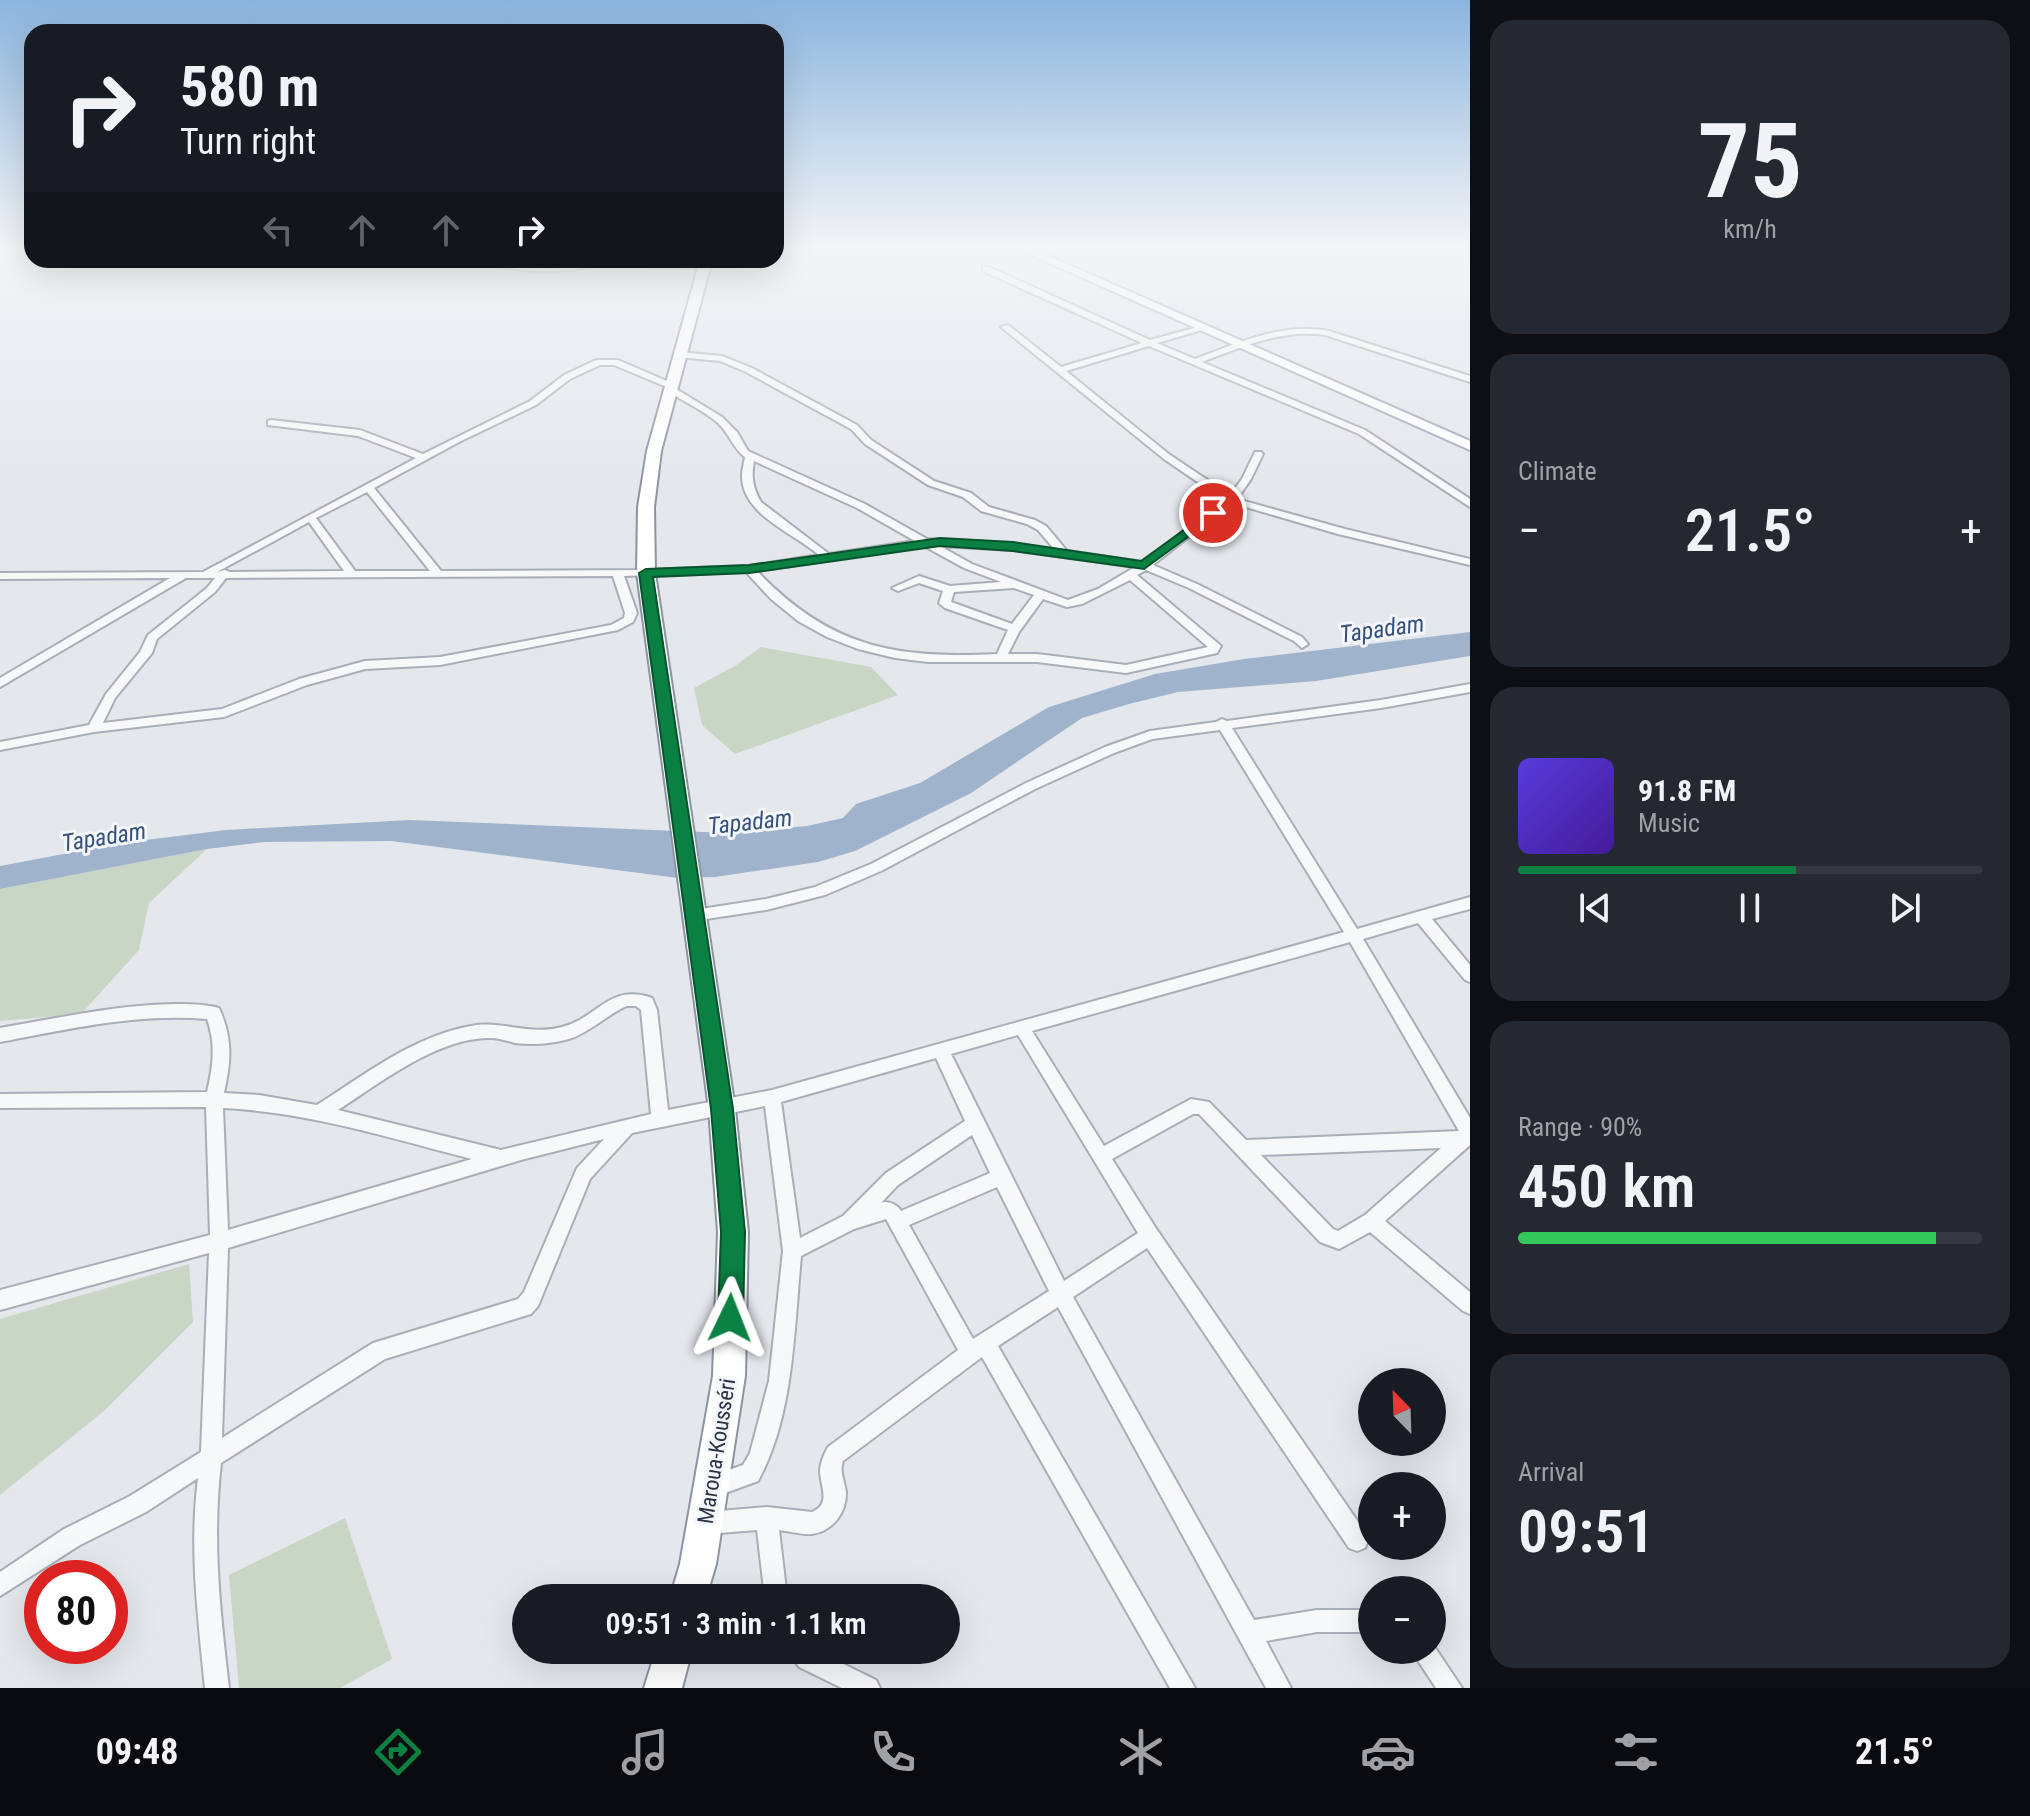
<!DOCTYPE html>
<html lang="en">
<head>
<meta charset="utf-8">
<style>
  :root { --surface:#171b24; --page:#242831; --text:#f1f3f6; --muted:#9ea1a6; --line:#363941; --accent:#0b8043 }
  body { margin:0; font-family:"Roboto Condensed",sans-serif; background:var(--page); color:var(--text); height:100vh; display:flex; flex-direction:column; font-size:30px; white-space:nowrap }
  * { box-sizing:border-box; margin:0 }
  p { font-size:26px; color:var(--muted) }
  .icon { flex:none; width:44px; height:44px; fill:none; stroke:currentColor; stroke-width:2; stroke-linecap:round; stroke-linejoin:round }
  .map { position:relative; flex:1; overflow:hidden }
  .details { display:flex; flex-direction:column; gap:20px; padding:20px; background:#0d0f14; width:560px }
  .details>* { flex:none }
  .hud { position:absolute; left:24px; top:24px; width:760px; height:244px; border-radius:24px; box-shadow:0 8px 32px #0002; background:#171b24; color:var(--text); overflow:hidden }
  .needle { width:52px; rotate:337deg }
  .tools { position:absolute; left:1358px; top:1368px; display:grid; gap:16px }
  .tools a { display:grid; place-items:center; width:88px; height:88px; border-radius:50%; background:var(--surface); box-shadow:0 8px 32px #0002; font-size:40px }
  .speed { position:absolute; left:24px; top:1560px; display:flex; gap:16px; font-size:40px; font-weight:700; text-align:center }
  .speed>* { display:grid; place-content:center; width:104px; height:104px; border-radius:50%; background:var(--surface); box-shadow:0 8px 32px #0002; line-height:1 }
  .speed .limit { border:12px solid #d22; background:#fff; color:#111 }
  .pin { position:absolute; display:grid; place-items:center; width:68px; height:68px; color:#fff; margin:-34px; border:4px solid #fff; border-radius:50%; box-shadow:0 2px 8px #0007 }
  .me { position:absolute; width:88px; margin:-44px; rotate:2deg; stroke-linejoin:round; filter:drop-shadow(0 0 6px #0008) }
  .turn { display:flex; align-items:center; gap:28px; height:168px; padding:0 24px; font-size:36px }
  .turn .icon { width:104px; height:104px; stroke-width:2.5 }
  .turn b { display:block; font-size:56px; line-height:68px }
  .lanes { display:flex; align-items:center; height:76px; padding:0 24px; background:#0003; justify-content:center; gap:40px; direction:ltr }
  .lanes .off { opacity:.35 }
  .big { font-size:60px; font-weight:600; line-height:1.1 }
  .details .widget { flex:1; display:flex; flex-direction:column; justify-content:center; gap:12px; min-width:0; padding:0 28px; border-radius:24px; background:var(--page) }
  .details .dial { align-items:center; gap:0 }
  .dial b { font-size:104px; line-height:1 }
  .song { display:flex; align-items:center; gap:24px }
  .cover { width:96px; height:96px; border-radius:12px; background:linear-gradient(135deg,hsl(250 70% 55%),hsl(260 70% 35%)) }
  .played { height:8px; border-radius:4px; background:linear-gradient(90deg,var(--accent) 60%,var(--line) 60%) }
  .keys { display:flex; justify-content:space-around; direction:ltr }
  .heat { display:flex; justify-content:space-between; align-items:center; font-size:44px; direction:ltr }
  .charge { height:12px; border-radius:6px; background:linear-gradient(90deg,#34c759 90%,var(--line) 0) }
  .trip { position:absolute; left:512px; top:1584px; width:448px; height:80px; border-radius:40px; background:var(--surface); box-shadow:0 8px 32px #0002; font-weight:600; line-height:80px; text-align:center }
  .tab-bar { display:flex; height:128px; justify-content:space-around; align-items:center; background:#090b0e; color:var(--muted) }
  .tab-bar .icon { width:56px; height:56px }
  .tab-bar .current { color:var(--accent) }
  .tab-bar b { font-size:36px; color:var(--text) }
  main { display:flex; flex:1; min-height:0 }
  .map>svg:first-child { display:block }
  .green { fill:#c9d6c5 }
  .water { fill:#9fb4cc }
  .lines { fill:none; stroke-linecap:round; stroke-linejoin:round }
  .minor-casing { stroke:#a9aeb7; stroke-width:4 }
  .primary-casing { stroke:#a3abb8; stroke-width:4 }
  .trunk-casing { stroke:#8b94a3; stroke-width:4 }
  .minor { fill:#f7f8fa; fill-rule:evenodd }
  .primary { fill:#fff; fill-rule:evenodd }
  .trunk { fill:#fff; fill-rule:evenodd }
  .route { fill:#0b8043; stroke:#07532c; stroke-width:2 }
  .labels { text-anchor:middle; stroke-width:6; stroke-linejoin:round; paint-order:stroke }
  .street-label { font-size:22px; fill:#2b3445; stroke:#f4f6f9 }
  .water-label { font-size:24px; font-style:italic; fill:#34527a; stroke:#f4f6f9 }
</style>
</head>
<body>
<main>
<div class="map">
<svg width="1470" height="1688" viewBox="0 0 1470 1688">
  <rect width="100%" height="100%" fill="#e4e7ec"/>
  <path class="green" d="M761,647L871,667L898,695L735,754L702,725L694,688L735,666Z
    M207,849L149,903L139,950L81,1014L0,1021V889Z
    M189,1264L193,1322L104,1411L0,1495V1319Z
    M345,1518L392,1659L340,1688H239L229,1575Z"/>
  <path class="water" d="M1470,632V656L1316,681L1178,692L1129,704L1082,718L971,793L855,851L818,862L715,877L678,878L391,841L265,842L207,849L0,889V866L122,843L226,830L410,820L726,833L807,826L843,818L856,804L920,783L1049,707L1155,674L1244,659Z"/>
  <g class="lines">
    <defs>
      <path id="minor" d="M481,260L550,268L595,260H611C579,275 513,275 481,260Z
        M633,260L704,264L708,266L704,268L654,267Z
        M983,267H989L1150,340L1202,326V330L1157,343L1195,359C1238,343 1282,322 1329,331L1470,376V382L1325,335C1281,329 1242,347 1202,362L1365,430L1470,499V507L1359,434L1149,346L1066,371L1170,455L1230,495L1242,479L1255,452H1261L1263,454L1251,479L1237,499L1345,529L1470,559V565L1338,534L1232,503L1153,565L1197,584L1302,637L1308,644L1302,648L1294,641L1189,588L1146,570L1137,575L1221,646L1217,653L1126,673L1037,662H928L895,658L858,649L827,637L798,621L771,599L746,572L624,576L637,613L633,622L618,630L440,665L365,669L307,685L224,717L94,732L0,750V742L89,725L106,694L140,652L148,635L207,588L215,578H186L0,687V678L170,578L0,579V573L203,572L416,458L358,436L268,425V421L271,420L360,430L423,454L530,401L564,375L596,360H618L676,385V389L722,417L737,432L748,451L865,504L927,539L1013,544L1055,550L1038,530L1027,524L981,511L963,497L928,485L865,444L851,429L746,372L720,361L677,357V353L680,352L722,356L752,368L857,425L871,440L934,481L971,493L989,507L1035,520L1046,526L1067,551L1143,562L1224,500L1164,459L1001,327L1008,325L1061,367L1142,343L983,271ZM600,365H614L669,388V392C685,402 704,411 718,423C729,433 734,450 745,457C744,463 742,470 742,476C742,515 794,533 819,555L749,566L646,570L441,571L374,488L461,441L536,405L570,379ZM754,461L857,508L915,541L829,554L761,502C753,488 751,477 754,461ZM367,492L430,571H355L316,518ZM309,522L344,571L230,572L225,570L217,572ZM924,546L964,568L1001,582L950,586L919,576L892,588L898,591L919,583L943,591L939,603L945,608L1008,630L997,654C895,659 829,647 757,571ZM940,546L1013,550L1135,567L1098,589L1068,600L972,564ZM613,576L625,613L624,618L611,625L440,657L365,661L299,679L222,709L103,723L115,698L152,653L157,639L215,592L226,578ZM1130,580L1208,647L1126,665L1037,654H1008L1019,632L1043,599L1067,607L1082,604ZM1014,588L1034,595L1012,624L951,602L954,592Z
        M1470,684V692L1381,708L1232,728L1357,929L1470,897V909L1432,919L1470,965V982L1465,980L1418,923L1363,939L1470,1118V1145L1385,1221L1470,1292V1314L1463,1311L1370,1232L1339,1249L1320,1242L1199,1114H1193L1112,1159L1157,1230L1365,1532L1368,1540L1365,1548L1357,1551L1349,1548L1147,1248L1073,1297L1254,1620L1317,1610H1372V1632H1317L1266,1641L1291,1688H1266L1058,1307L998,1346L1195,1688H1170L982,1357L843,1461C839,1473 845,1481 846,1493C846,1513 833,1531 812,1534C802,1535 789,1531 779,1530L787,1598H765L757,1530L707,1534L699,1531L696,1523L699,1515L707,1512L767,1507L812,1512C831,1504 821,1488 820,1472C820,1464 824,1454 828,1447L958,1350L886,1219L854,1229L801,1256C794,1329 794,1416 758,1481L712,1498L704,1495L701,1487L704,1479L743,1465L750,1453L769,1381L783,1251L765,1106L632,1133L590,1179L538,1306L531,1314L385,1359L221,1463C212,1542 220,1610 229,1688H205C198,1618 189,1548 198,1478L146,1512L80,1545L0,1596V1572L64,1529L130,1496L201,1452L209,1253L0,1310V1290L210,1235L206,1107L0,1108V1094L207,1092C213,1067 216,1044 207,1019C137,1013 69,1029 0,1042V1028C58,1018 116,1005 175,1004C189,1004 205,1004 219,1008C233,1039 231,1061 224,1093L259,1095L317,1105C364,1075 414,1036 471,1026C502,1020 530,1036 562,1027C598,1018 609,983 652,998L657,1010L668,1110L772,1090L1344,932L1220,730L1152,739L1114,753L1035,789L881,871L825,895L766,910L693,921L688,919L686,915L688,911L766,899L815,887L871,864L1026,783L1105,747L1150,731L1216,722L1222,719L1227,721L1381,700ZM1350,942L1459,1131L1246,1140L1209,1102L1191,1099L1104,1146L1032,1031ZM627,1006H636L641,1010L651,1114L501,1150L338,1110C380,1083 438,1037 491,1038C499,1038 507,1041 515,1043C533,1045 551,1044 569,1039C591,1032 606,1015 627,1006ZM1018,1035L1138,1233L1064,1281L951,1054ZM936,1058L965,1121L886,1173L843,1216L800,1238L781,1102ZM223,1108C308,1112 390,1138 472,1159L228,1230ZM972,1135L990,1173L901,1211C898,1205 887,1200 881,1203L898,1185ZM604,1139L577,1168L524,1292L518,1299L373,1343L222,1438L228,1248L521,1160ZM1441,1148L1365,1215L1338,1231L1333,1229L1261,1155ZM997,1187L1049,1291L973,1339L909,1225Z
        M1432,1643L1462,1688H1436L1411,1650H1432Z
        M788,1650H815L876,1680L880,1688H842L799,1667Z"/>
      <path id="primary" d="M1011,246H1026L1470,441V450Z"/>
      <path id="trunk" d="M700,260H712L661,451L654,507L655,573L735,1109L748,1232L745,1376L716,1564L706,1598H670L680,1564L713,1376L718,1232L709,1109L637,573L638,507L647,451Z
        M656,1650H692L682,1688H644Z"/>
    </defs>
    <use href="#minor" class="minor-casing"/>
    <use href="#primary" class="primary-casing"/>
    <use href="#trunk" class="trunk-casing"/>
    <use href="#minor" class="minor"/>
    <use href="#primary" class="primary"/>
    <use href="#trunk" class="trunk"/>
  </g>
  <linearGradient id="sky" x2="0" y2="1"><stop stop-color="#8bb4dd"/><stop offset="0.51" stop-color="#f3f4f6"/><stop offset="1" stop-color="#f3f4f6" stop-opacity="0"/></linearGradient>
  <rect width="1470" height="483" fill="url(#sky)"/>
  <path class="route" d="M1213,509L1220,513L1218,515L1144,569L1013,551L940,546L749,573L653,577L733,1109L745,1232L743,1318L739,1327L730,1331L721,1327L718,1318L721,1232L711,1109L639,573L646,569L749,565L940,538L1013,542L1141,561Z"/>
  <g class="labels">
    <g class="street-label">
      <text transform="translate(716 1451) rotate(-81)" y="8">Maroua-Kousséri</text>
    </g>
    <g class="water-label">
      <text transform="translate(1382 629) rotate(-8)" y="8">Tapadam</text>
      <text transform="translate(750 822) rotate(-6)" y="8">Tapadam</text>
      <text transform="translate(104 837) rotate(-9)" y="8">Tapadam</text>
    </g>
  </g>
</svg>
<div class="tools">
<a><svg class="needle" viewBox="-14 -14 28 28"><path d="M0-13l5 13h-10z" fill="#e53935"/><path d="M0 13l5-13h-10z" fill="#9ea1a6"/></svg></a>
<a>+</a>
<a>−</a>
</div>
<div class="speed"><div class="limit">80</div></div>
<div class="pin" style="left:1213px;top:513px;background:#d93025"><svg class="icon" aria-label="arrive" viewBox="0 0 24 24"><path d="M6 21V4h12l-3 4 3 4H6"/></svg></div>
<svg class="me" style="left:730px;top:1318px" viewBox="-20 -20 40 40"><path d="M0-17L14 15 0 8-14 15z" fill="#0b8043" stroke="#fff" stroke-width="4"/></svg>
<div class="trip">09:51 · 3 min · 1.1 km</div>
<div class="hud">
<div class="turn"><svg class="icon" aria-label="right" viewBox="0 0 24 24"><path d="M7 20v-9h11M14 6l5 5-5 5"/></svg><div><b>580 m</b>Turn right</div></div>
<div class="lanes"><svg class="icon off" aria-label="left" viewBox="0 0 24 24"><path d="M17 20v-9H6M10 6l-5 5 5 5"/></svg><svg class="icon off" aria-label="ahead" viewBox="0 0 24 24"><path d="M12 20V5M6 11l6-6 6 6"/></svg><svg class="icon off" aria-label="ahead" viewBox="0 0 24 24"><path d="M12 20V5M6 11l6-6 6 6"/></svg><svg class="icon" aria-label="right" viewBox="0 0 24 24"><path d="M7 20v-9h11M14 6l5 5-5 5"/></svg></div>
</div>
</div>
<section class="details">
<div class="widget dial"><b>75</b><p>km/h</p></div>
<div class="widget"><p>Climate</p>
<div class="heat"><a>−</a><b class="big">21.5°</b><a>+</a></div>
</div>
<div class="widget">
<div class="song"><i class="cover"></i><div><b>91.8 FM</b><p>Music</p></div></div>
<div class="played"></div>
<div class="keys"><svg class="icon" aria-label="previous" viewBox="0 0 24 24"><path d="M18 5L8 12l10 7zM5 5v14"/></svg><svg class="icon" aria-label="pause" viewBox="0 0 24 24"><path d="M8 5v14M16 5v14"/></svg><svg class="icon" aria-label="next" viewBox="0 0 24 24"><path d="M6 5l10 7-10 7zM19 5v14"/></svg></div>
</div>
<div class="widget"><p>Range · 90%</p><b class="big">450 km</b><div class="charge"></div></div>
<div class="widget"><p>Arrival</p><b class="big">09:51</b></div>
</section>
</main>
<nav class="tab-bar">
<b>09:48</b>
<svg class="icon current" aria-label="directions" viewBox="0 0 24 24"><path d="M12 3l9 9-9 9-9-9zM9 14v-3h6M13 9l2 2-2 2"/></svg>
<svg class="icon" aria-label="music" viewBox="0 0 24 24"><path d="M9 18V5l10-2v13"/><circle cx="6" cy="18" r="3"/><circle cx="16" cy="16" r="3"/></svg>
<svg class="icon" aria-label="phone" viewBox="0 0 24 24"><path d="M5 4h4l2 5-3 2q2 4 5 5l2-3 5 2v4C11 20 4 13 5 4z"/></svg>
<svg class="icon" aria-label="climate" viewBox="0 0 24 24"><path d="M12 3v18M4 7l16 10M4 17L20 7"/></svg>
<svg class="icon" aria-label="car" viewBox="0 0 24 24"><path d="M5 17H2v-5l4-1 3-4h7l3 4 3 1v5h-3M9 17h6M6 11h13"/><circle cx="7" cy="17" r="2"/><circle cx="17" cy="17" r="2"/></svg>
<svg class="icon" aria-label="filters" viewBox="0 0 24 24"><path d="M4 7h16M4 17h16"/><circle cx="9" cy="7" r="2"/><circle cx="15" cy="17" r="2"/></svg>
<b>21.5°</b>
</nav>
</body>
</html>
